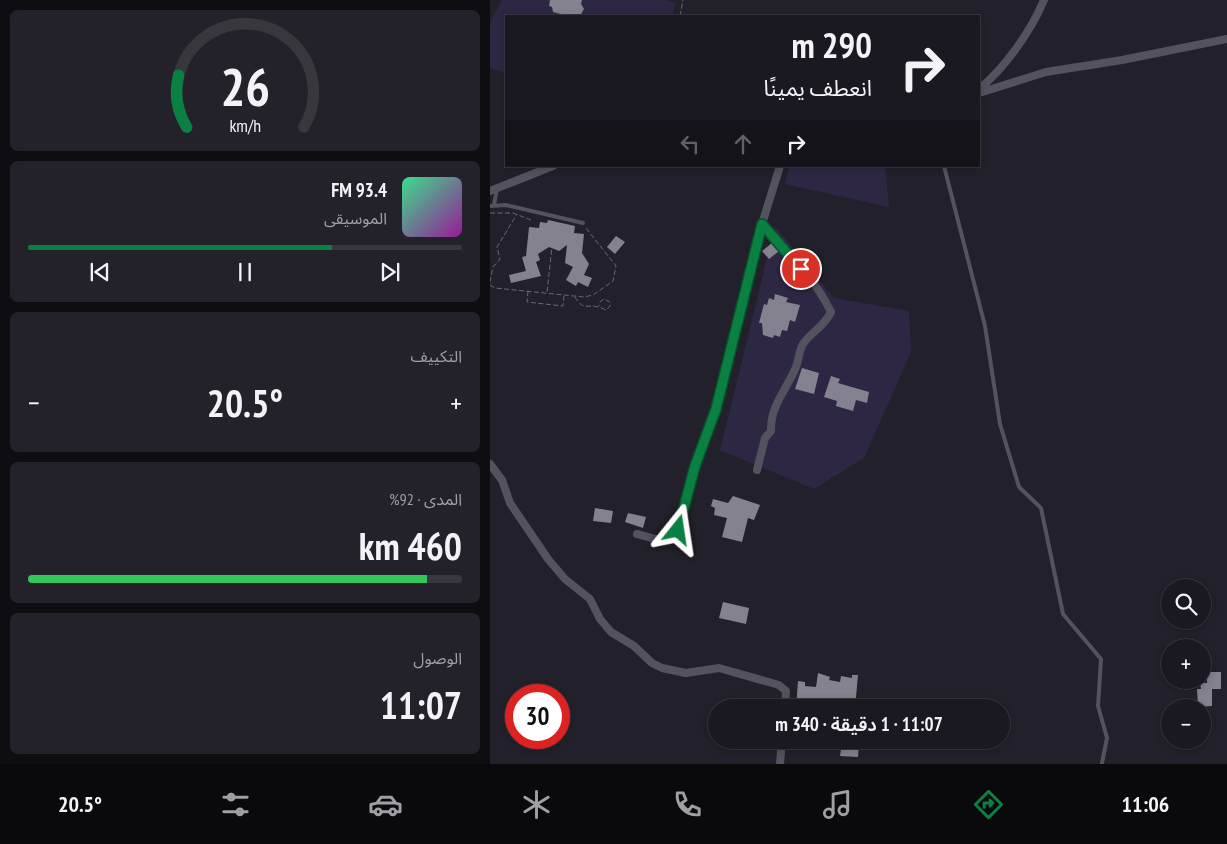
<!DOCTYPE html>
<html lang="ar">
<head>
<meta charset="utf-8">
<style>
  :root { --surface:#1a1820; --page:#232129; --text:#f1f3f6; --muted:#9fa0a5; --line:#38373e; --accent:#0b8043 }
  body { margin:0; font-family:"PT Sans Narrow","Noto Sans Arabic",sans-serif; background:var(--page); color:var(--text); direction:rtl; height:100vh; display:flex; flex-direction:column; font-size:19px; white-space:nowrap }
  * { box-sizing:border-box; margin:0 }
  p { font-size:16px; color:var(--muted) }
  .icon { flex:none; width:28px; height:28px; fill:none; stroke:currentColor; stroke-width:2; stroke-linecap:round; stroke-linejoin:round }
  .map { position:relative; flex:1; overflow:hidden; direction:ltr }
  .side { display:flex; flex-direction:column; gap:10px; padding:10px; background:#0e0d12; width:490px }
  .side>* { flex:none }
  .top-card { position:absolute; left:15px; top:15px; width:475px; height:152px; border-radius:0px; box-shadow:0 2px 8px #0003,0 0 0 1px var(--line); direction:rtl; background:#1a1820; color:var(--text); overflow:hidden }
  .tools { position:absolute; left:671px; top:579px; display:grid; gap:10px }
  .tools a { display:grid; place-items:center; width:50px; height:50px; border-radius:50%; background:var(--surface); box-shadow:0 2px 8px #0003,0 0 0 1px var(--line); font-size:25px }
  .speed { position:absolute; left:15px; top:684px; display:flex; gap:10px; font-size:25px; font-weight:700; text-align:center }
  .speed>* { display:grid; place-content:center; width:65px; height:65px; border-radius:50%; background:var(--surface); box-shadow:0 2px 8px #0003,0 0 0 1px var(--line); line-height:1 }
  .speed .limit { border:8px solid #d22; background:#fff; color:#111 }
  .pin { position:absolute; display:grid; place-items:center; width:42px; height:42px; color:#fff; margin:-21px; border:2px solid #fff; border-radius:50%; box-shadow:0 1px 5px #0007 }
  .me { position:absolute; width:55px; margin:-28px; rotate:15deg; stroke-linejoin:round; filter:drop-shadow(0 0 4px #0008) }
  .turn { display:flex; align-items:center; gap:18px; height:105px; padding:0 25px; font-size:22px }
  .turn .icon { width:65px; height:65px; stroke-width:2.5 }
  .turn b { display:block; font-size:35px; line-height:42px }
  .lanes { display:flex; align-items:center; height:48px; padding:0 25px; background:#0003; justify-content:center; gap:25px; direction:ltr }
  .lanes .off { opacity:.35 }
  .big { font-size:38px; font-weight:600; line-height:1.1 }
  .side .tile { flex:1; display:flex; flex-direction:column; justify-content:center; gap:8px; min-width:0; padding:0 18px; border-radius:8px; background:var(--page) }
  .side .dial { align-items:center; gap:0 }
  .dial svg { height:130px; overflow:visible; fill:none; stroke:var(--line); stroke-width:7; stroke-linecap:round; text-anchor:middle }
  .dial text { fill:var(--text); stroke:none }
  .song { display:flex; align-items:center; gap:15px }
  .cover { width:60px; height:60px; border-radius:8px; background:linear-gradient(135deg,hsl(150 70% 55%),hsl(300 70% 35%)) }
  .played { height:5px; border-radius:2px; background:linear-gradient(90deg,var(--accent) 70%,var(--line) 70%) }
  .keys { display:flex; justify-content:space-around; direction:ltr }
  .heat { display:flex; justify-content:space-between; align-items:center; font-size:28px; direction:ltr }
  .charge { height:8px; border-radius:4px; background:linear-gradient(90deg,#34c759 92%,var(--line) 0) }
  .trip { position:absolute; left:218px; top:699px; width:302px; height:50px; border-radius:25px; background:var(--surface); box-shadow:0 2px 8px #0003,0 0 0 1px var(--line); font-weight:600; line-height:50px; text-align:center; direction:rtl }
  .tab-bar { display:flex; height:80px; justify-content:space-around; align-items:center; background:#0a0a0d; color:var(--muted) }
  .tab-bar .icon { width:35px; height:35px }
  .tab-bar .active { color:var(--accent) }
  .tab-bar b { font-size:22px; color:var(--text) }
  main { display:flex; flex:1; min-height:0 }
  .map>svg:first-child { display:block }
  .green { fill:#2e2743 }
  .building { fill:#85828f }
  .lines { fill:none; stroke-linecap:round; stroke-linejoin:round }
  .path { stroke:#6a6871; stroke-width:1; stroke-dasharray:5 2.5; stroke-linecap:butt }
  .service { stroke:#54525e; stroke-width:4 }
  .minor { stroke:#54525e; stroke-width:8 }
  .route-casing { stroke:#07532c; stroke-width:12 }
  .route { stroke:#0b8043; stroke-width:9 }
</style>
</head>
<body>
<main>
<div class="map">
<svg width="737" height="764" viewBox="0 0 737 764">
  <rect width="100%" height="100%" fill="#22202a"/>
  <path class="green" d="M12,0H177L186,3L182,16H16V73L0,68V22Z
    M299,166H395L399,207L295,184Z
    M285,226L344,298L419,311L421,352L374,458L324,489L230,450Z"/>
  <path class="building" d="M60,0H92L91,4L94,9L90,16H78L63,12L62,7L59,6Z
    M58,220L85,226L84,233L94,234L92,253L99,264L94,275L102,278L98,287L88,282L86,286L76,280L83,267L75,263L77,245L69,251L59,247L48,254L50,260L46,262L51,276L21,283L19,275L36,271L32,257L36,256L39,227L49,228L50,222L57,223Z
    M126,236L135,242L125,254L117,247Z
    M282,243L289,251L279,259L272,251Z
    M285,294L298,298L296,302L310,305L305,322L300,320L297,331L292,330L290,337L284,335L283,338L273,335L272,323H269L274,304L277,305L279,298L284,300Z
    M312,368L329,373L324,394L305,389Z
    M341,376L350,379L348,383L379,392L377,403L366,400L363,411L346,406L347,401L334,397Z
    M243,496L270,505L264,520L258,518L252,542L232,537L237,518L224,515L225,508L221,506L223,499L238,503Z
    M105,508L123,511L121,523L103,521Z
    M138,513L156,517L153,528L135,522Z
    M233,602L259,608L256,624L229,618Z
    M717,672H731V689H722V706L708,707L707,689H711L710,683H717Z
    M328,673L340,677L339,680L350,682L351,676L362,678V675H368L365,708H342L343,701L332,700L331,708H306L308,681L315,682V686L326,687Z
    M352,743L369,744L368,757L350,756Z"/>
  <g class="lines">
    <path class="path" d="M190,16L193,0
      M0,213H23L41,220
      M0,282L3,267L10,259L7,247L27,214
      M0,285L5,288L94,297L103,295L123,281L126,266L96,228
      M38,291L37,302L73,306L74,296
      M57,292L62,247
      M85,297C93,311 97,304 108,307C111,307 113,309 116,310L120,306V302L114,299L110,302L109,306"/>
    <path class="service" d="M454,166L495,326L510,424L529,487L551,508L573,614L611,659L608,706L617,738L612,763
      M4,205L7,189
      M0,206L16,205L93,223"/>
    <path class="minor" d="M489,89C515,68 541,31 554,0
      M489,93L556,72L632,60L737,39
      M0,191L63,166
      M0,464L12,480L20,503L58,559L75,579L100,599L110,619L121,632L144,646L162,663L172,668L196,673L229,668L289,685L296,691L295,708
      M267,470L275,438L281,431C280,406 297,389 306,367C309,360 309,350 313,344C321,332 334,327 341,312C325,279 297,251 272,224
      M147,534C163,538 177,546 188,530L205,466L226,409L272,224L290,166
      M290,764L292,740"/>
  </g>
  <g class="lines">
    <defs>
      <path id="route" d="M188,530L205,466L226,409L272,224L311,269"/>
    </defs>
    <use href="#route" class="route-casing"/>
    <use href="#route" class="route"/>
  </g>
</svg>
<div class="tools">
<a><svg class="icon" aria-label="search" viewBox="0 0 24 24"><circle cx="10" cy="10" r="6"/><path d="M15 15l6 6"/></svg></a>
<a>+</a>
<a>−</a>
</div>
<div class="speed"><div class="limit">30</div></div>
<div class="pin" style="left:311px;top:269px;background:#d93025"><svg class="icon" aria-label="arrive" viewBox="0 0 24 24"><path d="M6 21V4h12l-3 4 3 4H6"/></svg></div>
<svg class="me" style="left:188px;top:530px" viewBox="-20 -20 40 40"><path d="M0-17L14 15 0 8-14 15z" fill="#0b8043" stroke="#fff" stroke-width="4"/></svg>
<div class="trip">11:07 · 1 دقيقة · 340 m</div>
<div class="top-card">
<div class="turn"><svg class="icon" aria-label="right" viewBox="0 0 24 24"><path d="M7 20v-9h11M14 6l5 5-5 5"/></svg><div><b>290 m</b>انعطف يمينًا</div></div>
<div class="lanes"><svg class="icon off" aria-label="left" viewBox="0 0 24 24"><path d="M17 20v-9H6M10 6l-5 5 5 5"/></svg><svg class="icon off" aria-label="ahead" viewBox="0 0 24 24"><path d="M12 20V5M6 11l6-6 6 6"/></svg><svg class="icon" aria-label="right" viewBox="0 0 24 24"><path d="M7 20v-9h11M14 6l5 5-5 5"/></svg></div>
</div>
</div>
<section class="side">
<div class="tile dial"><svg viewBox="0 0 100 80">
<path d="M14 69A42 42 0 1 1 86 69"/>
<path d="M14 69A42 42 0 0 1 9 37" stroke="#0b8043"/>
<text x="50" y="56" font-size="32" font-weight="700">26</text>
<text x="50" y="72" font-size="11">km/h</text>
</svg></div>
<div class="tile">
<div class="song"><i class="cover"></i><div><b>93.4 FM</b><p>الموسيقى</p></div></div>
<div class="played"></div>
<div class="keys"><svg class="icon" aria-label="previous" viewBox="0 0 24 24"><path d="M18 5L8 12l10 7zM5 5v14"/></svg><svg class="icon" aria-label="pause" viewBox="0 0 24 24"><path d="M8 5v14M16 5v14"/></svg><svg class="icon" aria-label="next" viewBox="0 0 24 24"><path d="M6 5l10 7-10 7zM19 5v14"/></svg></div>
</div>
<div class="tile"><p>التكييف</p>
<div class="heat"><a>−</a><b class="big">20.5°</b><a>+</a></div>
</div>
<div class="tile"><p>المدى · 92%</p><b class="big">460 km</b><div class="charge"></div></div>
<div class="tile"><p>الوصول</p><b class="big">11:07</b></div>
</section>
</main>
<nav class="tab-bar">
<b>11:06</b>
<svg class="icon active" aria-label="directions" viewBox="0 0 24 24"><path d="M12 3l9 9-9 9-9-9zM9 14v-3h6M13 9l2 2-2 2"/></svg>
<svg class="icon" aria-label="music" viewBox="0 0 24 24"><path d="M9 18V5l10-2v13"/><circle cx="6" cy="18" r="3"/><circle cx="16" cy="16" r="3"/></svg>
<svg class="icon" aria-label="phone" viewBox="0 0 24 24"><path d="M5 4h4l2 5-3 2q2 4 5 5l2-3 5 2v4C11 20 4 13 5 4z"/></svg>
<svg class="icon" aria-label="climate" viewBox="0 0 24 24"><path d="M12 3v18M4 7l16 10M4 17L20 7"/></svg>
<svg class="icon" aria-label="car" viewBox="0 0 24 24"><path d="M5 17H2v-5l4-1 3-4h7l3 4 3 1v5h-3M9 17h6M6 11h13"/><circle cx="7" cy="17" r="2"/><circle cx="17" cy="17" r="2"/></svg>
<svg class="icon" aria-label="filters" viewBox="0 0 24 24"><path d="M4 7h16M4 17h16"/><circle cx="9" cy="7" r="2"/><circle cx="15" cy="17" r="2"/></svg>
<b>20.5°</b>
</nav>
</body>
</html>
